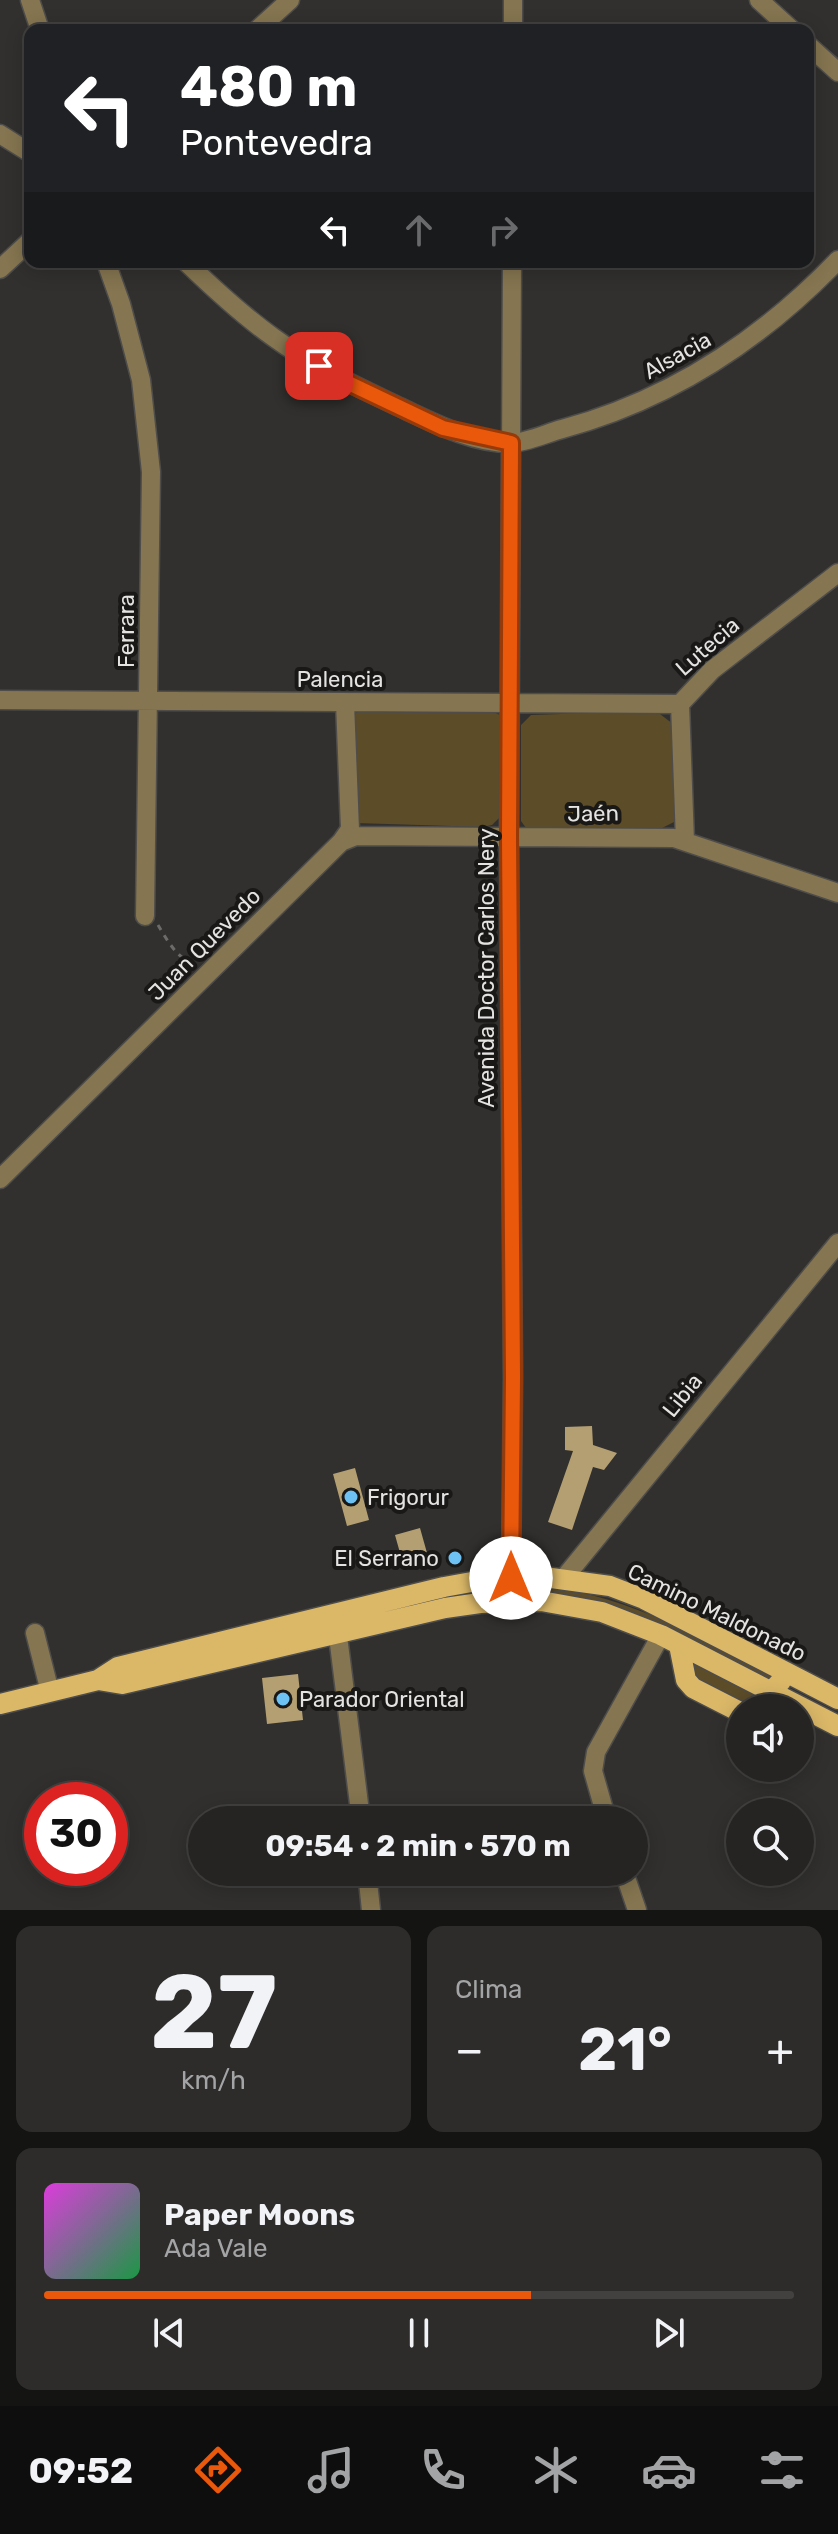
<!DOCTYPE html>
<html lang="es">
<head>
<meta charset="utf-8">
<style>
  :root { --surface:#252422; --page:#2d2c2a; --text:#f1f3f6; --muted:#a3a4a5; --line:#424140; --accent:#ea580c }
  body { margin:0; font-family:Rubik,sans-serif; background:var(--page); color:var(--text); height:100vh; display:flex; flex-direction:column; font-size:30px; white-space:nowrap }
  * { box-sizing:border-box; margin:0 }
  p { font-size:26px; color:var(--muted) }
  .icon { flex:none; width:44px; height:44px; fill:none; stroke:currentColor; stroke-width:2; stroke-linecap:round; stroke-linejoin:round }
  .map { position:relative; height:1910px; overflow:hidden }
  .side { display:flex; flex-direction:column; gap:16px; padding:16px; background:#141413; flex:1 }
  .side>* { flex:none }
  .hud { position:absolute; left:24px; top:24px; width:790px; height:244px; border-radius:16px; box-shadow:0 4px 20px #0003,0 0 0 2px var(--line); background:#202124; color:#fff; overflow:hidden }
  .tools { position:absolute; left:726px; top:1694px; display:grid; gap:16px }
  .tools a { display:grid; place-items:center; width:88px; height:88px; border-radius:50%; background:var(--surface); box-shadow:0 4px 20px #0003,0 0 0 2px var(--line); font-size:40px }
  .speed { position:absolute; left:24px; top:1782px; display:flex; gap:16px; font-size:40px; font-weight:700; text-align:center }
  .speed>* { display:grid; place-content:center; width:104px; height:104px; border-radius:50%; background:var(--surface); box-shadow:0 4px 20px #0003,0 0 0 2px var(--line); line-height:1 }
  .speed .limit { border:12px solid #d22; background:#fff; color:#111 }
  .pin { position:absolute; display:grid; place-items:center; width:68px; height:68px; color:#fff; margin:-34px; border-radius:16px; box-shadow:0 4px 12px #0006 }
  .me { position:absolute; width:88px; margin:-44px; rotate:0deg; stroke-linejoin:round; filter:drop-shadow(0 0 6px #0008) }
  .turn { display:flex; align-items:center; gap:28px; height:168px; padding:0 24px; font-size:36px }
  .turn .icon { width:104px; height:104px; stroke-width:2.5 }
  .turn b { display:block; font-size:56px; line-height:68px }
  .lanes { display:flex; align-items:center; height:76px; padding:0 24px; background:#0003; justify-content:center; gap:40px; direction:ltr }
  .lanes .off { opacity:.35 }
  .big { font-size:60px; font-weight:700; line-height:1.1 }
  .side .tile { flex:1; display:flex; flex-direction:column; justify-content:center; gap:12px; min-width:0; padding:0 28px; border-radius:16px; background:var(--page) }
  .side .dial { align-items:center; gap:0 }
  .dial b { font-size:104px; line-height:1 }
  .song { display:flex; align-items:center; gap:24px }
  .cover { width:96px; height:96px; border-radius:12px; background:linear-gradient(135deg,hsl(300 70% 55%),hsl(140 70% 35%)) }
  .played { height:8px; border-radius:4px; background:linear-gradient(90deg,var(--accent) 65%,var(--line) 65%) }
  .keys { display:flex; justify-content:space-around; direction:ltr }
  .heat { display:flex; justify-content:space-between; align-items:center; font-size:44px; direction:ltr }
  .side .tiles { flex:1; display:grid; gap:16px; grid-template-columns:1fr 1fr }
  .tile:last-child { grid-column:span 2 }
  .trip { position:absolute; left:188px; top:1806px; width:460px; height:80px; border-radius:40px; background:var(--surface); box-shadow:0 4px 20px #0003,0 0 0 2px var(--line); font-weight:700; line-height:80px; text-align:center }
  .tab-bar { display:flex; height:128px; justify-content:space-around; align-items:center; background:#0f0e0e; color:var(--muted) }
  .tab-bar .icon { width:56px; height:56px }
  .tab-bar .active { color:var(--accent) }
  .tab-bar b { font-size:36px; color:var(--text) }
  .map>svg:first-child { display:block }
  .green { fill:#5c4c28 }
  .building { fill:#b39f72 }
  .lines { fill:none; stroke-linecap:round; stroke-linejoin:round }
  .minor-casing { stroke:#4e4d4b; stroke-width:21 }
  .major-casing { stroke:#4e4d4b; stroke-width:23 }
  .path { stroke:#6c6b69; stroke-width:3; stroke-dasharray:6 6; stroke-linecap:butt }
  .minor { stroke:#857550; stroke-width:18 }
  .major { stroke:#dbb868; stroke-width:20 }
  .route-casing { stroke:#983908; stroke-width:20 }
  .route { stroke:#ea580c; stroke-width:14 }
  .poi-dot { fill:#6ec2f3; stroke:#191817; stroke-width:3 }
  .labels { text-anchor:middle; stroke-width:8; stroke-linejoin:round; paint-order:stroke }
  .street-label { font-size:22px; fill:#e4e3e2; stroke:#191817 }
  .poi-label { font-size:22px; fill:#e4e3e2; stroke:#191817; text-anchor:start }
</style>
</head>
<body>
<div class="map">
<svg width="838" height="1910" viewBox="0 0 838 1910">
  <rect width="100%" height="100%" fill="#31302e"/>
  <path class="green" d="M364,710L491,711L500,715V817L492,825L483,827L356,823L352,714Z
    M648,711L660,714L673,724L677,813L674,822L662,828L532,830L526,828L521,821V725L531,715Z
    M529,1585C624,1592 693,1634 775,1678L772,1682C683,1636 607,1587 502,1592C459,1594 417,1607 375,1616L374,1611L459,1592Z
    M694,1662L757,1694L749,1704L743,1705C722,1694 697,1689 692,1664Z"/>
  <path class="building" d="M592,1426L593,1445L617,1453L604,1470L593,1467L572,1530L548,1522L573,1451L565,1450V1427Z
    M355,1468L369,1520L347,1526L333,1474Z
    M420,1528L427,1553L402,1560L395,1535Z
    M298,1674L303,1720L267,1724L262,1678Z"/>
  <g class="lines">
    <defs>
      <path id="minor" d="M30,0L40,30
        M759,0L792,30
        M257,30L290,0
        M513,30V0
        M808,45L838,72
        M0,134L30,153
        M106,262L121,304L141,380L151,472L145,916
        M186,262C214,289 242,315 273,337C314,367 360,388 406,410C438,425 474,443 510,443C526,443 547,433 562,429C670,400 761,340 838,260
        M0,269L30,241
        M0,700L680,704
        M685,841L680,704L712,670L838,573
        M341,842L356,836L674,838L838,893
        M0,1179L341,842L350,829L345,703
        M511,1578L513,1378L509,837L512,262
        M564,1578L838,1243
        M336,1620L361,1820
        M35,1633L50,1692
        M607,1820L593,1771L596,1752L661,1635
        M367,1872L371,1910
        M624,1872L637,1910"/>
      <path id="major" d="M679,1645L686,1680L693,1688L740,1712
        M98,1680L122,1684L445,1608L480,1603L541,1601L602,1612L661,1635L838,1726
        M0,1704L98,1680L118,1667L444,1587L477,1581L544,1577L610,1586L644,1599L838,1699
        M757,1708L781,1681"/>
    </defs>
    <use href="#minor" class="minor-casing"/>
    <use href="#major" class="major-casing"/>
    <path class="path" d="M158,925C167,940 178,960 195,964"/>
    <use href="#minor" class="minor"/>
    <use href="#major" class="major"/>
  </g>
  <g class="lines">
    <defs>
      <path id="route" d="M319,366L340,379L443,428L511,443L509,837L513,1378L511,1578"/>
    </defs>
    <use href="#route" class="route-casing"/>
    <use href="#route" class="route"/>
  </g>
  <g class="poi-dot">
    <circle cx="351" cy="1497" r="8"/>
    <circle cx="455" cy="1558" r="8"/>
    <circle cx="283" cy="1699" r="8"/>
  </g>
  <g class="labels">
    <g class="street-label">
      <text transform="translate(677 355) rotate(-29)" y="8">Alsacia</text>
      <text transform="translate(126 631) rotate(-90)" y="8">Ferrara</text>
      <text transform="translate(707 646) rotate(-41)" y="8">Lutecia</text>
      <text x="340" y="687">Palencia</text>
      <text transform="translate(593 813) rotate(-1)" y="8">Jaén</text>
      <text transform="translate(204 944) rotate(-45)" y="8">Juan Quevedo</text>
      <text transform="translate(486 968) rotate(-90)" y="8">Avenida Doctor Carlos Nery</text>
      <text transform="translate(682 1395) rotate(-51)" y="8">Libia</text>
      <text transform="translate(717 1612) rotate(26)" y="8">Camino Maldonado</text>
    </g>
    <g class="poi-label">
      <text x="367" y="1505">Frigorur</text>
      <text x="439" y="1566" text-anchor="end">El Serrano</text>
      <text x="299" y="1707">Parador Oriental</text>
    </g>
  </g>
</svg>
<div class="tools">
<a><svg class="icon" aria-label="sound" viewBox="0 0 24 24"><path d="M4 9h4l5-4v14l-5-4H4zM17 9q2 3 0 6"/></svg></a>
<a><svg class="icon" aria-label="search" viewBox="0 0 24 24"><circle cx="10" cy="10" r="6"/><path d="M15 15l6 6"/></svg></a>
</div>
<div class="speed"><div class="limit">30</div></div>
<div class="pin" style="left:319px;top:366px;background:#d93025"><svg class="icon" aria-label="arrive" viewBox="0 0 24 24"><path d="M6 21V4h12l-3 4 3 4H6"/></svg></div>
<svg class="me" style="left:511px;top:1578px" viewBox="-20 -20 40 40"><circle r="19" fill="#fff"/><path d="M0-13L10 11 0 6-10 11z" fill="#ea580c"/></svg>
<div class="trip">09:54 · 2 min · 570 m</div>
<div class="hud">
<div class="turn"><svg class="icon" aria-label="left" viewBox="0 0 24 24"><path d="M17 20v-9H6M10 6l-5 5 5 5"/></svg><div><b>480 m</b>Pontevedra</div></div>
<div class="lanes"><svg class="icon" aria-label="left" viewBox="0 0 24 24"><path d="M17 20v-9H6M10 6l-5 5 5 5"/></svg><svg class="icon off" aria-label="ahead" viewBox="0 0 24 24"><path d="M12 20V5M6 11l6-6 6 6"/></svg><svg class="icon off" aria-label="right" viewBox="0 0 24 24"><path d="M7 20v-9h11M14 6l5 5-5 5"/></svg></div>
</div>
</div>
<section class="side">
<div class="tiles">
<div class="tile dial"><b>27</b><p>km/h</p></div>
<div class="tile"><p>Clima</p>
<div class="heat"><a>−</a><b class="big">21°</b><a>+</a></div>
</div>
<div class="tile">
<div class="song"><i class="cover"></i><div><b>Paper Moons</b><p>Ada Vale</p></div></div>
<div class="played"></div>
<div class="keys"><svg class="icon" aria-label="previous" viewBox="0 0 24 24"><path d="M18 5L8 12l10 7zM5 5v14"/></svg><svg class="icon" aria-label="pause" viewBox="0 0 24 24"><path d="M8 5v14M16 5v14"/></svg><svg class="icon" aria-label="next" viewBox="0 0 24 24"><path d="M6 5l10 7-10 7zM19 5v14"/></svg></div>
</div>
</div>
</section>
<nav class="tab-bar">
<b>09:52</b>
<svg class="icon active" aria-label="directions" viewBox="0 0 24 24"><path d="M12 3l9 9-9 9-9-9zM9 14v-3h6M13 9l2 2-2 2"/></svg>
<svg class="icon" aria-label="music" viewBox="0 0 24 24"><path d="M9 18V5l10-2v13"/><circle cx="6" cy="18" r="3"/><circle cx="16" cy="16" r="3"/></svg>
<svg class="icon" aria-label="phone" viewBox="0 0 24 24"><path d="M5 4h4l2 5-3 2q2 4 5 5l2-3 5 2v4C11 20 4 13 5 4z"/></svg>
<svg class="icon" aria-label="climate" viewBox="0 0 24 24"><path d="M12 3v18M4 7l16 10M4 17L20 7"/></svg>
<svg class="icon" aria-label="car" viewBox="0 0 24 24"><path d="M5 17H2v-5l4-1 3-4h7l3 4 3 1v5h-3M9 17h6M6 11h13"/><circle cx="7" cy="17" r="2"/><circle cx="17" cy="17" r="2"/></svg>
<svg class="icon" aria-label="filters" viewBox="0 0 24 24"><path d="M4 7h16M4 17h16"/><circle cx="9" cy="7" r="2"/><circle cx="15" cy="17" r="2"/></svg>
</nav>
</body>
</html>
